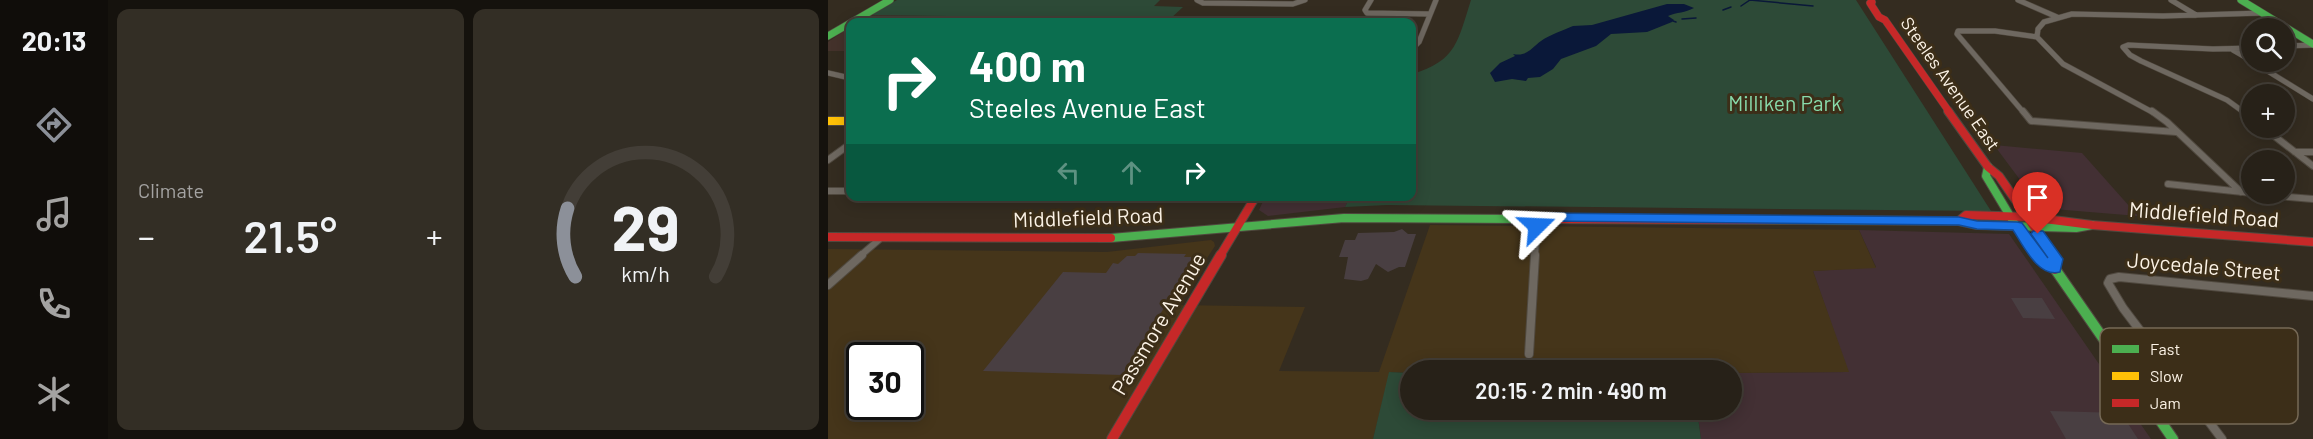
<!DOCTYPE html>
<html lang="en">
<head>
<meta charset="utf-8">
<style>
  :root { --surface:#272118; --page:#332e25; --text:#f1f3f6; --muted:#a4a3a2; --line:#433e37; --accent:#8c9099 }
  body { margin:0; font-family:Barlow,sans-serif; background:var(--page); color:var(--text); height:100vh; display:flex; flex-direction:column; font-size:22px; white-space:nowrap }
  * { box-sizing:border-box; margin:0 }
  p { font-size:20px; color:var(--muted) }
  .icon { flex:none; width:33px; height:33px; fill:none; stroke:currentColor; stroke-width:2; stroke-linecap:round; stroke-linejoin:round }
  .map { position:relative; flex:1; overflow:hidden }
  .details { display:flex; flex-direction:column; gap:9px; padding:9px; background:#15120d; width:720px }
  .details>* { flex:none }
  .guide { position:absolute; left:18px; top:18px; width:570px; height:183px; border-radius:12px; box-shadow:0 3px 15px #0003,0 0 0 2px var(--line); background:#0b6e4f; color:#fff; overflow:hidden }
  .controls { position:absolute; left:1413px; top:18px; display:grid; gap:12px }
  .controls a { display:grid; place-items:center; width:54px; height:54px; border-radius:50%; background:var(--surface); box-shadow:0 3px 15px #0003,0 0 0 2px var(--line); font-size:30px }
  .speed { position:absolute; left:18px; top:342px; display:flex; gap:12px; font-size:30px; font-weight:700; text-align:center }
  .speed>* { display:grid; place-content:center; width:78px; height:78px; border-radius:50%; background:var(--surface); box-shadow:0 3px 15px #0003,0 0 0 2px var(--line); line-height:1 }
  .speed .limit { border:3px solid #111; border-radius:9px; background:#fff; color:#111 }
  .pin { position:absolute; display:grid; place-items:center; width:51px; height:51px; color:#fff; margin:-62px -26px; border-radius:50% 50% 50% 0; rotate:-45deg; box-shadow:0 0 6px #0007 }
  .pin .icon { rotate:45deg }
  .me { position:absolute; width:66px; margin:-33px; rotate:69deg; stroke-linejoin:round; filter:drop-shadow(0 0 4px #0008) }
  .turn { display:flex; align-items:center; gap:21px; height:126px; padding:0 24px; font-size:27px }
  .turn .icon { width:78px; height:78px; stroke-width:2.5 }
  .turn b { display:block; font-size:42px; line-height:51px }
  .lanes { display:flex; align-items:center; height:57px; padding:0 24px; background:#0003; justify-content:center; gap:30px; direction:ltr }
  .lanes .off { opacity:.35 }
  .big { font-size:45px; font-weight:600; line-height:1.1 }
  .details .tile { flex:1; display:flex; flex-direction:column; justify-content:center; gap:9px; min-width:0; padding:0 21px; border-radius:12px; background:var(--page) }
  .details .dial { align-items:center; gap:0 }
  .dial svg { height:156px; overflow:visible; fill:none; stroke:var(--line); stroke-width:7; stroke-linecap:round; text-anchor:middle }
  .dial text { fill:var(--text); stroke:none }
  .heat { display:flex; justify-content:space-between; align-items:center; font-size:33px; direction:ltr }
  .details .tiles { flex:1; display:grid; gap:9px; grid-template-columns:repeat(2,1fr) }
  .trip { position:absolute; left:572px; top:360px; width:342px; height:60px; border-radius:30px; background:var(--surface); box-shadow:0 3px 15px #0003,0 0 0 2px var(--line); font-weight:600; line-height:60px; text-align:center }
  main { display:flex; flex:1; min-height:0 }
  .tab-bar { display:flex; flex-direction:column; width:108px; justify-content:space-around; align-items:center; background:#100d0a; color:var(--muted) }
  .tab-bar .icon { width:42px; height:42px }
  .tab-bar .active { color:var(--accent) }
  .tab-bar b { font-size:27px; color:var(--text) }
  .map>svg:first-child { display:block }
  .commercial { fill:#433034 }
  .built { fill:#45351a; fill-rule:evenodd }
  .education { fill:#44322b }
  .green { fill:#2d4a37 }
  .water { fill:#0a1839 }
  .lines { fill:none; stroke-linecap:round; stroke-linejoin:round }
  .stream { stroke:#0a1839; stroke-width:1.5 }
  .building { fill:#493f42 }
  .street-far2-casing { stroke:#50493f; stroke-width:6 }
  .street-far1-casing { stroke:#50493f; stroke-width:8 }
  .street-casing { stroke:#50493f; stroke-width:10 }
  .fast-far2-casing { stroke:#50493f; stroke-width:8 }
  .fast-far1-casing { stroke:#50493f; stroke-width:10 }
  .fast-casing { stroke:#50493f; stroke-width:12 }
  .slow-casing { stroke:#50493f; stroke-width:10 }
  .jam-far2-casing { stroke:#50493f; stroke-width:8 }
  .jam-far1-casing { stroke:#50493f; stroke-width:10 }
  .jam-casing { stroke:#50493f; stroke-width:12 }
  .street-far2 { stroke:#6e6860; stroke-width:5 }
  .street-far1 { stroke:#6e6860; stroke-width:6 }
  .street { stroke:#6e6860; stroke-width:8 }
  .fast-far2 { stroke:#4caf50; stroke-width:7 }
  .fast-far1 { stroke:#4caf50; stroke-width:8 }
  .fast { stroke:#4caf50; stroke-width:10 }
  .slow { stroke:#ffc107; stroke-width:8 }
  .jam-far2 { stroke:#c62828; stroke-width:7 }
  .jam-far1 { stroke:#c62828; stroke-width:8 }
  .jam { stroke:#c62828; stroke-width:10 }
  .route { fill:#1a73e8; stroke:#114b97; stroke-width:1.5 }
  .labels { text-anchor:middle; stroke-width:6; stroke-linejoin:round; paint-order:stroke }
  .far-street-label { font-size:18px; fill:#fcf3e6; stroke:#3c2e18 }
  .park-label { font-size:21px; fill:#88dbab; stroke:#3c2e18 }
  .street-label { font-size:21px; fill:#fcf3e6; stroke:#3c2e18 }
  .key { fill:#3c2e18; stroke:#766956; stroke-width:1.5 }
  .key-label { font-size:16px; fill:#fcf3e6 }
</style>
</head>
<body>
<main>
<nav class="tab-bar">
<b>20:13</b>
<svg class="icon active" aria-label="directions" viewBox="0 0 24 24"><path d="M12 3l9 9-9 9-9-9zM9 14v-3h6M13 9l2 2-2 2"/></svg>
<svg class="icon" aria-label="music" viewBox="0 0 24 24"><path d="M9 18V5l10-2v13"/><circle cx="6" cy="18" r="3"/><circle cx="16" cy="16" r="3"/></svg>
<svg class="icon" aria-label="phone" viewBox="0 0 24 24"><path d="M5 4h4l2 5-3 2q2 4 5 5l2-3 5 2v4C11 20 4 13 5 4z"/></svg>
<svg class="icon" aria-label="climate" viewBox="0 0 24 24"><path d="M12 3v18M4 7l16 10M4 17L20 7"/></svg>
</nav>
<section class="details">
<div class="tiles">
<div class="tile"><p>Climate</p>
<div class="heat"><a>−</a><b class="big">21.5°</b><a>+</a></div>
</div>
<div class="tile dial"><svg viewBox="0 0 100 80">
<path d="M14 69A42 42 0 1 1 86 69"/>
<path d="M14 69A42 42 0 0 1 10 34" stroke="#8c9099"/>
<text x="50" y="56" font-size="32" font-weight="700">29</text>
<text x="50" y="72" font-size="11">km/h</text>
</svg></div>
</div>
</section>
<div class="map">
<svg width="1485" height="439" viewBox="0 0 1485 439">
  <rect width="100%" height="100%" fill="#342c20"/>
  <path class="commercial" d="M1166,145L1254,153L1310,216L1213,208Z
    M437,197H522L517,207L440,216L431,210Z
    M1031,230L1181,234L1323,439H873L869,410H903V373L1020,372L985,271L1048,267Z"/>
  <path class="built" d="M602,225L1031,230L1048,268L985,271L1021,372L903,373V370H582V373L562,372L545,439H0V249L279,252L383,240L386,242L387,246L348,305L477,307L451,371L551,372ZM32,356H82V406H32Z"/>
  <path class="education" d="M42,15L130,16L120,22H30Z
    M22,27V51H0V42Z"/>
  <path class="green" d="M69,0H332L326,6L355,7L342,19L318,22H109L118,16L42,15Z
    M643,0H1028L1163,211L559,205L517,207L522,197L584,196V74C629,61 630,40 643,0Z
    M561,372L582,373V410H869L873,439H545Z"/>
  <path class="water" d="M839,4H856L866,8C857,13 849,12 840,16L846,20L844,22L819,32L783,34L768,46L733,59L725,69L712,77L700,78L698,81L684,79L667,82L662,73L672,63L687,56L685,54C699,57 703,48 713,41C721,35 736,30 745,26L764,25Z"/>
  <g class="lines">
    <path class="stream" d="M913,6L922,0L985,6
      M895,10L903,7
      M854,19L868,18
      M845,21L848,22"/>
  </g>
  <path class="building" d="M574,229L580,234H588L577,267H571L560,272L548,264L540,279L533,281L516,279L520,257H511L517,240H527L530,233L566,232Z
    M310,253L358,254L356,257H368L294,375L155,371L235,272L278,273L285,263L290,264L299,256H307Z
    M1183,298H1214L1227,319L1195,318Z
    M1222,411L1293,413L1310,439H1238Z"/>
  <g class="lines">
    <defs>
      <path id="street-far2" d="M369,0L375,3L465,4L477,0
        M543,0L537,10L539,13L602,14
        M1190,0L1229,17
        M1343,0L1368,15
        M1456,46L1485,45
        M584,49L591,42L608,0
        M1405,50L1424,61
        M1425,62L1485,99
        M0,73L22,78
        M1196,113L1129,34L1130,31H1167L1209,37
        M1326,113L1235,64L1209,37L1210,29L1216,22L1244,14L1335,16L1435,13
        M1417,113L1399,100L1313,61L1302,55L1295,47L1300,45L1385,49L1424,48"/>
      <path id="street-far1" d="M1195,111L1203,121L1348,132
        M1324,111L1339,122L1413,192
        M1415,111L1424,118
        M1436,128L1485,166
        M1467,152H1485
        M0,160L22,144
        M1340,184L1424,193
        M0,191H22
        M1427,194L1485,199
        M32,256L53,238
        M707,256L709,217"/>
      <path id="street" d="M0,285L34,255
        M701,354L707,255
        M1394,439L1295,308L1280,283L1282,279L1291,277L1485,296"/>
      <path id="fast-far2" d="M1413,0L1485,44
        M0,36L62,0"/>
      <path id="fast-far1" d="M1160,167L1158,176L1188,226L1213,256
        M974,220L1131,221L1149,225L1248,228L1264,225
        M283,238L516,218L705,219"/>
      <path id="fast" d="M1211,255L1227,269L1345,439"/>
      <path id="slow" d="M0,121H22"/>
      <path id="jam-far2" d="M1044,2L1042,3L1051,17L1057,20L1122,113"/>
      <path id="jam-far1" d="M1120,111L1160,167L1171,176L1226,256
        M705,219L974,220
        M1131,221L1138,215L1201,217L1264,225L1485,242
        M0,237L283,238
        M392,256L428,196"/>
      <path id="jam" d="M1225,255L1228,259L1227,269
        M284,439L393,255"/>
    </defs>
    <use href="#street-far2" class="street-far2-casing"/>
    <use href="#street-far1" class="street-far1-casing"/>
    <use href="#street" class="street-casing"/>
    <use href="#fast-far2" class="fast-far2-casing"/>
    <use href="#fast-far1" class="fast-far1-casing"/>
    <use href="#fast" class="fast-casing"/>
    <use href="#slow" class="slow-casing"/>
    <use href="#jam-far2" class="jam-far2-casing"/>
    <use href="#jam-far1" class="jam-far1-casing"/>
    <use href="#jam" class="jam-casing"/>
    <use href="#street-far2" class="street-far2"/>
    <use href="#street-far1" class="street-far1"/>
    <use href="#street" class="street"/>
    <use href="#fast-far2" class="fast-far2"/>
    <use href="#fast-far1" class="fast-far1"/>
    <use href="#fast" class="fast"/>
    <use href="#slow" class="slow"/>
    <use href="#jam-far2" class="jam-far2"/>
    <use href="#jam-far1" class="jam-far1"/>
    <use href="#jam" class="jam"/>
  </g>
  <path class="route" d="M709,213L1131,217L1149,221L1189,222L1194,223L1220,258L1203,234L1205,231H1215L1235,259L1232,272C1210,278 1195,245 1185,230L1149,229L1131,225L716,221L714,229L709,230L702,226V217Z"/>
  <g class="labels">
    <g class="far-street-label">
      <text transform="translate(1122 84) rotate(55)" y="6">Steeles Avenue East</text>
    </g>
    <g class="park-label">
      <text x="957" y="111">Milliken Park</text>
    </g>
    <g class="street-label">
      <text transform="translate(1376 215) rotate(4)" y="7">Middlefield Road</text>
      <text transform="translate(260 218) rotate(-2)" y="7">Middlefield Road</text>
      <text transform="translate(1376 267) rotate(5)" y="7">Joycedale Street</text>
      <text transform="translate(331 324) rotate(-59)" y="7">Passmore Avenue</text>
    </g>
  </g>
  <rect x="1272" y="328" width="198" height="96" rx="9" class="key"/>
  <rect x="1284" y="345" width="27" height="8" fill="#4caf50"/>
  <rect x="1284" y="372" width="27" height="8" fill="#ffc107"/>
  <rect x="1284" y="399" width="27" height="8" fill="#c62828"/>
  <g class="key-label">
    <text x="1322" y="355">Fast</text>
    <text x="1322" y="382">Slow</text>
    <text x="1322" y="409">Jam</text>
  </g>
</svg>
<div class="controls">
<a><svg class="icon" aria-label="search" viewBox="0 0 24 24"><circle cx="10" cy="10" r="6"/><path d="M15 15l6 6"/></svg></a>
<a>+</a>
<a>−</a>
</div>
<div class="speed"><div class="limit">30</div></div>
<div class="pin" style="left:1210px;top:234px;background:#d93025"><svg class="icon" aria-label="arrive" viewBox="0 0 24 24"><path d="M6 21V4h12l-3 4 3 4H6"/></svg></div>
<svg class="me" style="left:709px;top:226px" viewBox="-20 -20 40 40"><path d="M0-17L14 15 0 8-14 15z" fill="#1a73e8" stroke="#fff" stroke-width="4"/></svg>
<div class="trip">20:15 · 2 min · 490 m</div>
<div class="guide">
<div class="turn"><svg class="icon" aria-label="right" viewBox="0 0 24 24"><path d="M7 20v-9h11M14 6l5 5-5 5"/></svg><div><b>400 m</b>Steeles Avenue East</div></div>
<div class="lanes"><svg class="icon off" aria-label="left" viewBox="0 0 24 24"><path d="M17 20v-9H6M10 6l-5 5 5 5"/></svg><svg class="icon off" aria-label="ahead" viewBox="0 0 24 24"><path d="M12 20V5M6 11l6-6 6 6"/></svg><svg class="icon" aria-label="right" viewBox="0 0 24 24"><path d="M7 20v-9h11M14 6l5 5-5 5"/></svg></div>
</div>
</div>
</main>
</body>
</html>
